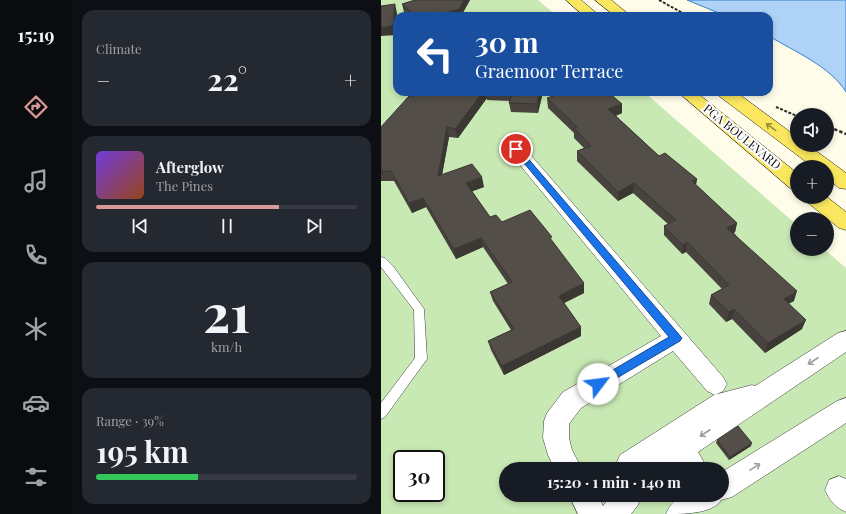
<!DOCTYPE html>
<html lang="en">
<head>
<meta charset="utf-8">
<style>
  :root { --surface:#171b24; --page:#242831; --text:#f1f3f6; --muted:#9ea1a6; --line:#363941; --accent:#d99a97 }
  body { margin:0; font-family:"Playfair Display",serif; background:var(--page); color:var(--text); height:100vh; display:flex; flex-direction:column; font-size:15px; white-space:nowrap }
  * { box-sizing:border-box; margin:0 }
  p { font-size:13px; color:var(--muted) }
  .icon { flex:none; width:22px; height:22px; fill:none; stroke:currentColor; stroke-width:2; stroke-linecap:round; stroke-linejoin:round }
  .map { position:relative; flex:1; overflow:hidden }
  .sheet { display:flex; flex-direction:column; gap:10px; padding:10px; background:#0d0f14; width:309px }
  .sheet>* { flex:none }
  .top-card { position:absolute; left:12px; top:12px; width:380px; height:84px; border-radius:12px; box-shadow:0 2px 6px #0003; background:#1a4fa0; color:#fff; overflow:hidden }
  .fabs { position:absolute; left:409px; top:108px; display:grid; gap:8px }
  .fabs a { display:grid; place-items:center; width:44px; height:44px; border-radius:50%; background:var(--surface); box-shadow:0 2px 6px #0003; font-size:20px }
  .speed { position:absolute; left:12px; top:450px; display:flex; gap:8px; font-size:20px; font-weight:700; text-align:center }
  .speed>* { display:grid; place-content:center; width:52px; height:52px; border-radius:50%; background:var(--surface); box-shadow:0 2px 6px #0003; line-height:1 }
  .speed .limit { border:2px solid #111; border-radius:6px; background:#fff; color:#111 }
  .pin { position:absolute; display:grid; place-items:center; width:34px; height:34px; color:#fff; margin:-17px; border:2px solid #fff; border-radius:50%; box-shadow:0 1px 4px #0007 }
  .me { position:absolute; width:44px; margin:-22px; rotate:60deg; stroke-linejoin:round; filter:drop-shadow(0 0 3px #0008) }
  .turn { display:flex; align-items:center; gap:14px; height:84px; padding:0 16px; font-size:18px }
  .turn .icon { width:52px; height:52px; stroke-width:2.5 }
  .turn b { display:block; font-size:28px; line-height:34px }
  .big { font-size:30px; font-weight:700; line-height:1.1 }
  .sheet .widget { flex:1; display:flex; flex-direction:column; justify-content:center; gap:6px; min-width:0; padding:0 14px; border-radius:12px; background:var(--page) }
  .sheet .dial { align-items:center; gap:0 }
  .dial b { font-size:52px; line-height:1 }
  .song { display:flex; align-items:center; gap:12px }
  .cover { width:48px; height:48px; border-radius:6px; background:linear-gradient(135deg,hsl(260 70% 55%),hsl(20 70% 35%)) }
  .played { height:4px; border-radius:2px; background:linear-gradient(90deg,var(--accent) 70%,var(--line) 70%) }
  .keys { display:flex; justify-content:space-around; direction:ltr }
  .heat { display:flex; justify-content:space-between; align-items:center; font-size:22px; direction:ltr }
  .charge { height:6px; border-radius:3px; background:linear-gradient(90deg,#34c759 39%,var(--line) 0) }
  .trip { position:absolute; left:118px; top:462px; width:230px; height:40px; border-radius:20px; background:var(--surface); box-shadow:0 2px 6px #0003; font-weight:700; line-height:40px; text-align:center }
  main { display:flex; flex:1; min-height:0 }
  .tabs { display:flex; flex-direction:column; width:72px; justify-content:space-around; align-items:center; background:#090b0e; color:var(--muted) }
  .tabs .icon { width:28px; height:28px }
  .tabs .active { color:var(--accent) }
  .tabs b { font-size:18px; color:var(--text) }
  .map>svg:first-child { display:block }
  .green { fill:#c9e9b4; fill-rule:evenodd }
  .water { fill:#aed3f6; stroke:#357fce }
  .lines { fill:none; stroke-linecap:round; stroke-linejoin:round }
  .service-casing { stroke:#3e3e3e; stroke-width:1 }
  .minor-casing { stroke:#3e3e3e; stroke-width:1 }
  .primary-casing { stroke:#1c1c1c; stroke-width:1 }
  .path-far1 { stroke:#2d2d2d; stroke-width:2; stroke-dasharray:3 1.5; stroke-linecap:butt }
  .path { stroke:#2d2d2d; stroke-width:2.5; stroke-dasharray:3.5 2; stroke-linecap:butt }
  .service { fill:#fff; fill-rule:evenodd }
  .minor { fill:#fff; fill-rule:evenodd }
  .primary { fill:#fae75f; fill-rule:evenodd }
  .wall { fill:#48433e }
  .shaded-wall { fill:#3b3732 }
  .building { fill:#544e48; stroke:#3b3732 }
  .oneway { stroke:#9a8f3d }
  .oneway2 { stroke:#9d9d9d }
  .route { fill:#1a73e8; stroke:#114b97 }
  .labels { text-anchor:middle; stroke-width:4; stroke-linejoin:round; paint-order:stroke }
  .street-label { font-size:12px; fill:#0b0b0b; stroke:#fff }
</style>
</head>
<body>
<main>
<nav class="tabs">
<b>15:19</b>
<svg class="icon active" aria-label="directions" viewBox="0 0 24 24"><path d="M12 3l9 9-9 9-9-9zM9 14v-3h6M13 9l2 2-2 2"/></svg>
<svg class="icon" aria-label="music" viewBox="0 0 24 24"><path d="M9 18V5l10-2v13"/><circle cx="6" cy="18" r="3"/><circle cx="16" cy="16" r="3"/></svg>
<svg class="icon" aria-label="phone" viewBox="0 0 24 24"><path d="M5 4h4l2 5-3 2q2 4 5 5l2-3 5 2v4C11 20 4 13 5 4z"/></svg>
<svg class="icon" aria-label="climate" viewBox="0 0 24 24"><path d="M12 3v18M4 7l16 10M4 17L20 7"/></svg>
<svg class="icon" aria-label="car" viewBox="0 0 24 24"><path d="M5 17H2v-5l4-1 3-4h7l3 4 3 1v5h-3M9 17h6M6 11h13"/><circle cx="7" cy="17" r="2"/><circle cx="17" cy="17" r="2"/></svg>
<svg class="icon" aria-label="filters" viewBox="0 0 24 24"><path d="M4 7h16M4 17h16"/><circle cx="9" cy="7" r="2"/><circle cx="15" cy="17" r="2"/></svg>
</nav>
<section class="sheet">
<div class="widget"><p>Climate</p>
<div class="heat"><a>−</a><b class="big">22°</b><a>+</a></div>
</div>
<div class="widget">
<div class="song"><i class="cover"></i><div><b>Afterglow</b><p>The Pines</p></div></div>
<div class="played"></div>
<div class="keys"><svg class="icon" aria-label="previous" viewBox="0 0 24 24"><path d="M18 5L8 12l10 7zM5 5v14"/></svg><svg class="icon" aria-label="pause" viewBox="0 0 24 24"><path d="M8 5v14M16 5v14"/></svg><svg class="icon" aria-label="next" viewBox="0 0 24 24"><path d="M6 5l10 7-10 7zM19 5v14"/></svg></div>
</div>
<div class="widget dial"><b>21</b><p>km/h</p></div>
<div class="widget"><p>Range · 39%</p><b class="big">195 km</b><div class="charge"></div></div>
</section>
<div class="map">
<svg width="465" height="514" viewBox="0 0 465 514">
  <rect width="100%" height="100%" fill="#fffdea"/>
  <path class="green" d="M0,0H157L176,16H16V92H263L416,225V249H443L465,268V514H0ZM21,459H55V493H21ZM125,469H341V495H125Z"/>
  <path class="water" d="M306,0H465V92C449,66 414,52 388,36V16H345Z"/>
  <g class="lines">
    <defs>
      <path id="service" d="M0,257L4,258L12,266L43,309L46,359L4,417L0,419V403L34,358L33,310L0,267Z"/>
      <path id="minor" d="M135,144L141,145L342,377L346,384L342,391L334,395L326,391L292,351L200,408L188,424V438L191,450L201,469H174L167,455L162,438L163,421L166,413L182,392L280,336L129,153L127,149L129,145Z
        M465,331V352L317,452L327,469H299L296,466L292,469H235V464L239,455L333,395L371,385L374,386L457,333Z
        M465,398V423L351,497L340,500C332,514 302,514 285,514C295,489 318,495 341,495V472L456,401Z
        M458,476L465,479V512C453,506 450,502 444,490L448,480Z
        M188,495H217L222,506L230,495H261L257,505L250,514H197Z"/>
      <path id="primary" d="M185,0H200L219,16H203Z
        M214,0H230L250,16H234Z
        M297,92H315L416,173V189L409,188Z
        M336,92H355L416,137V145H427L465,173V189L458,188L446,178V167H432L338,96Z
        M423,197H446L465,212V230L458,228L426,202Z"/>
    </defs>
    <use href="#service" class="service-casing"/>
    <use href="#minor" class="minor-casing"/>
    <use href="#primary" class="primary-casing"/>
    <path class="path-far1" d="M278,0L307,16
      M395,107L416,116
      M446,126L451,128"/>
    <path class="path" d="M448,127L465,134"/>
    <use href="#service" class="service"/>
    <use href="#minor" class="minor"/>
    <use href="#primary" class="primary"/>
  </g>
  <path class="wall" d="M34,0H89L80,16H28L23,12L21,4Z
    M41,92H162L157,113L130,112L128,103L129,101L106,100V98L77,138L68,137L61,175L103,187L91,191L109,217L171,241L203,293L183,303L200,336L123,375L110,350L107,341L130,330L112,301L109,292L127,284L102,247L75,259L45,207L31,213L13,181H0V127L36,97Z
    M166,98L241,104V113L235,116L278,156L316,179L315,185L356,223L354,232L353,233L413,301L407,304L421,329L384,353L351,319L345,322L328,304L330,295L341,289L305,252L301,254L283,235V226L287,224L252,193L237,201L196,161V151L203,148L193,138V133L167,108Z
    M336,440L370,446L348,460L335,443Z"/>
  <path class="shaded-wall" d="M83,0H89L80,16H59V15Z
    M14,4L16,13L15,35L0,36V28Z
    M56,12L57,16H43Z
    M102,92H104L106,98L77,138L74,129Z
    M159,92H162L157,113L156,104Z
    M241,104V113L227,118V109Z
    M66,127L68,137L59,186L57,176Z
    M101,177L103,187L87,193L85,183Z
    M316,179L314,188L311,181Z
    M253,183L252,193L237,201V192Z
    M42,198L45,207L31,213L28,203Z
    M356,223L354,232L344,237L346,228Z
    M100,238L102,247L75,259L73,249Z
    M306,242L305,252L301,254L302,245Z
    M203,283V293L179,305L178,296Z
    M416,291L413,301L399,308L403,299Z
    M353,309L351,319L345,322L348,312Z
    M425,320L421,329L384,353L387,343Z
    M200,327V336L123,375L121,366Z
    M371,443L370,446L348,460L349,457Z"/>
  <path class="building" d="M34,0H83L78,9L59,15L56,12L43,16H35L21,4Z
    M14,4L12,26L0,28V6Z
    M41,92H102L74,129L66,127L57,176L91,164L101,177L85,183L109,217L115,215L121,222L149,210L171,237L169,238L203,283L178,296L200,327L121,366L107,341L133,329L109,292L131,282L100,238L73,249L42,198L28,203L10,171H0V127L28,96L36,97Z
    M132,92H159L156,104L128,103Z
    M183,92H222L223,93L227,92L241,104L227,109L278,156L284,153L316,179L311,181L356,223L346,228L416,291L403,299L425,320L387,343L353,309L348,312L330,295L348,285L306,242L302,245L283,226L295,220L253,183L237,192L196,151L210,146L193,128L196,127L166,98Z
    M357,426L371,443L349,457L336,440Z"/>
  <defs><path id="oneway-shaft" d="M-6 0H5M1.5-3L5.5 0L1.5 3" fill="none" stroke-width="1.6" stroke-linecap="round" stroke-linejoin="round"/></defs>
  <use class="oneway" href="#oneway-shaft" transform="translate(390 127) rotate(-143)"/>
  <g class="oneway2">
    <use href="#oneway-shaft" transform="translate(432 361) rotate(147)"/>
    <use href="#oneway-shaft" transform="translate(324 433) rotate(147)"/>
    <use href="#oneway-shaft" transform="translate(374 467) rotate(-32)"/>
  </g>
  <path class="route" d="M135,147L138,148L301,338L299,341L217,389L213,388L212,384L213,381L288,337L133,151V148Z"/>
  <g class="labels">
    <g class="street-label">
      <text transform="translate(361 137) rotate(39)" y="4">PGA BOULEVARD</text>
    </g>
  </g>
</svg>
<div class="fabs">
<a><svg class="icon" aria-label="sound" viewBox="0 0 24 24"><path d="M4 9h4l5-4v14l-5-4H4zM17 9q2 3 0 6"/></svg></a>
<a>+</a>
<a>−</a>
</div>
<div class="speed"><div class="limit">30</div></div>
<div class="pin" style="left:135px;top:149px;background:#d93025"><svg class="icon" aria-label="arrive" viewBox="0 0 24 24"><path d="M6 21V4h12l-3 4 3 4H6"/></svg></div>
<svg class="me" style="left:217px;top:384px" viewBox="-20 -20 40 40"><circle r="19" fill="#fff"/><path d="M0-13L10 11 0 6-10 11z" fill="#1a73e8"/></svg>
<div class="trip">15:20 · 1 min · 140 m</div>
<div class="top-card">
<div class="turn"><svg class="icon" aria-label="left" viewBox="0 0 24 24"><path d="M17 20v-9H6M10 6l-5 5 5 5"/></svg><div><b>30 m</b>Graemoor Terrace</div></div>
</div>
</div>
</main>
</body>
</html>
